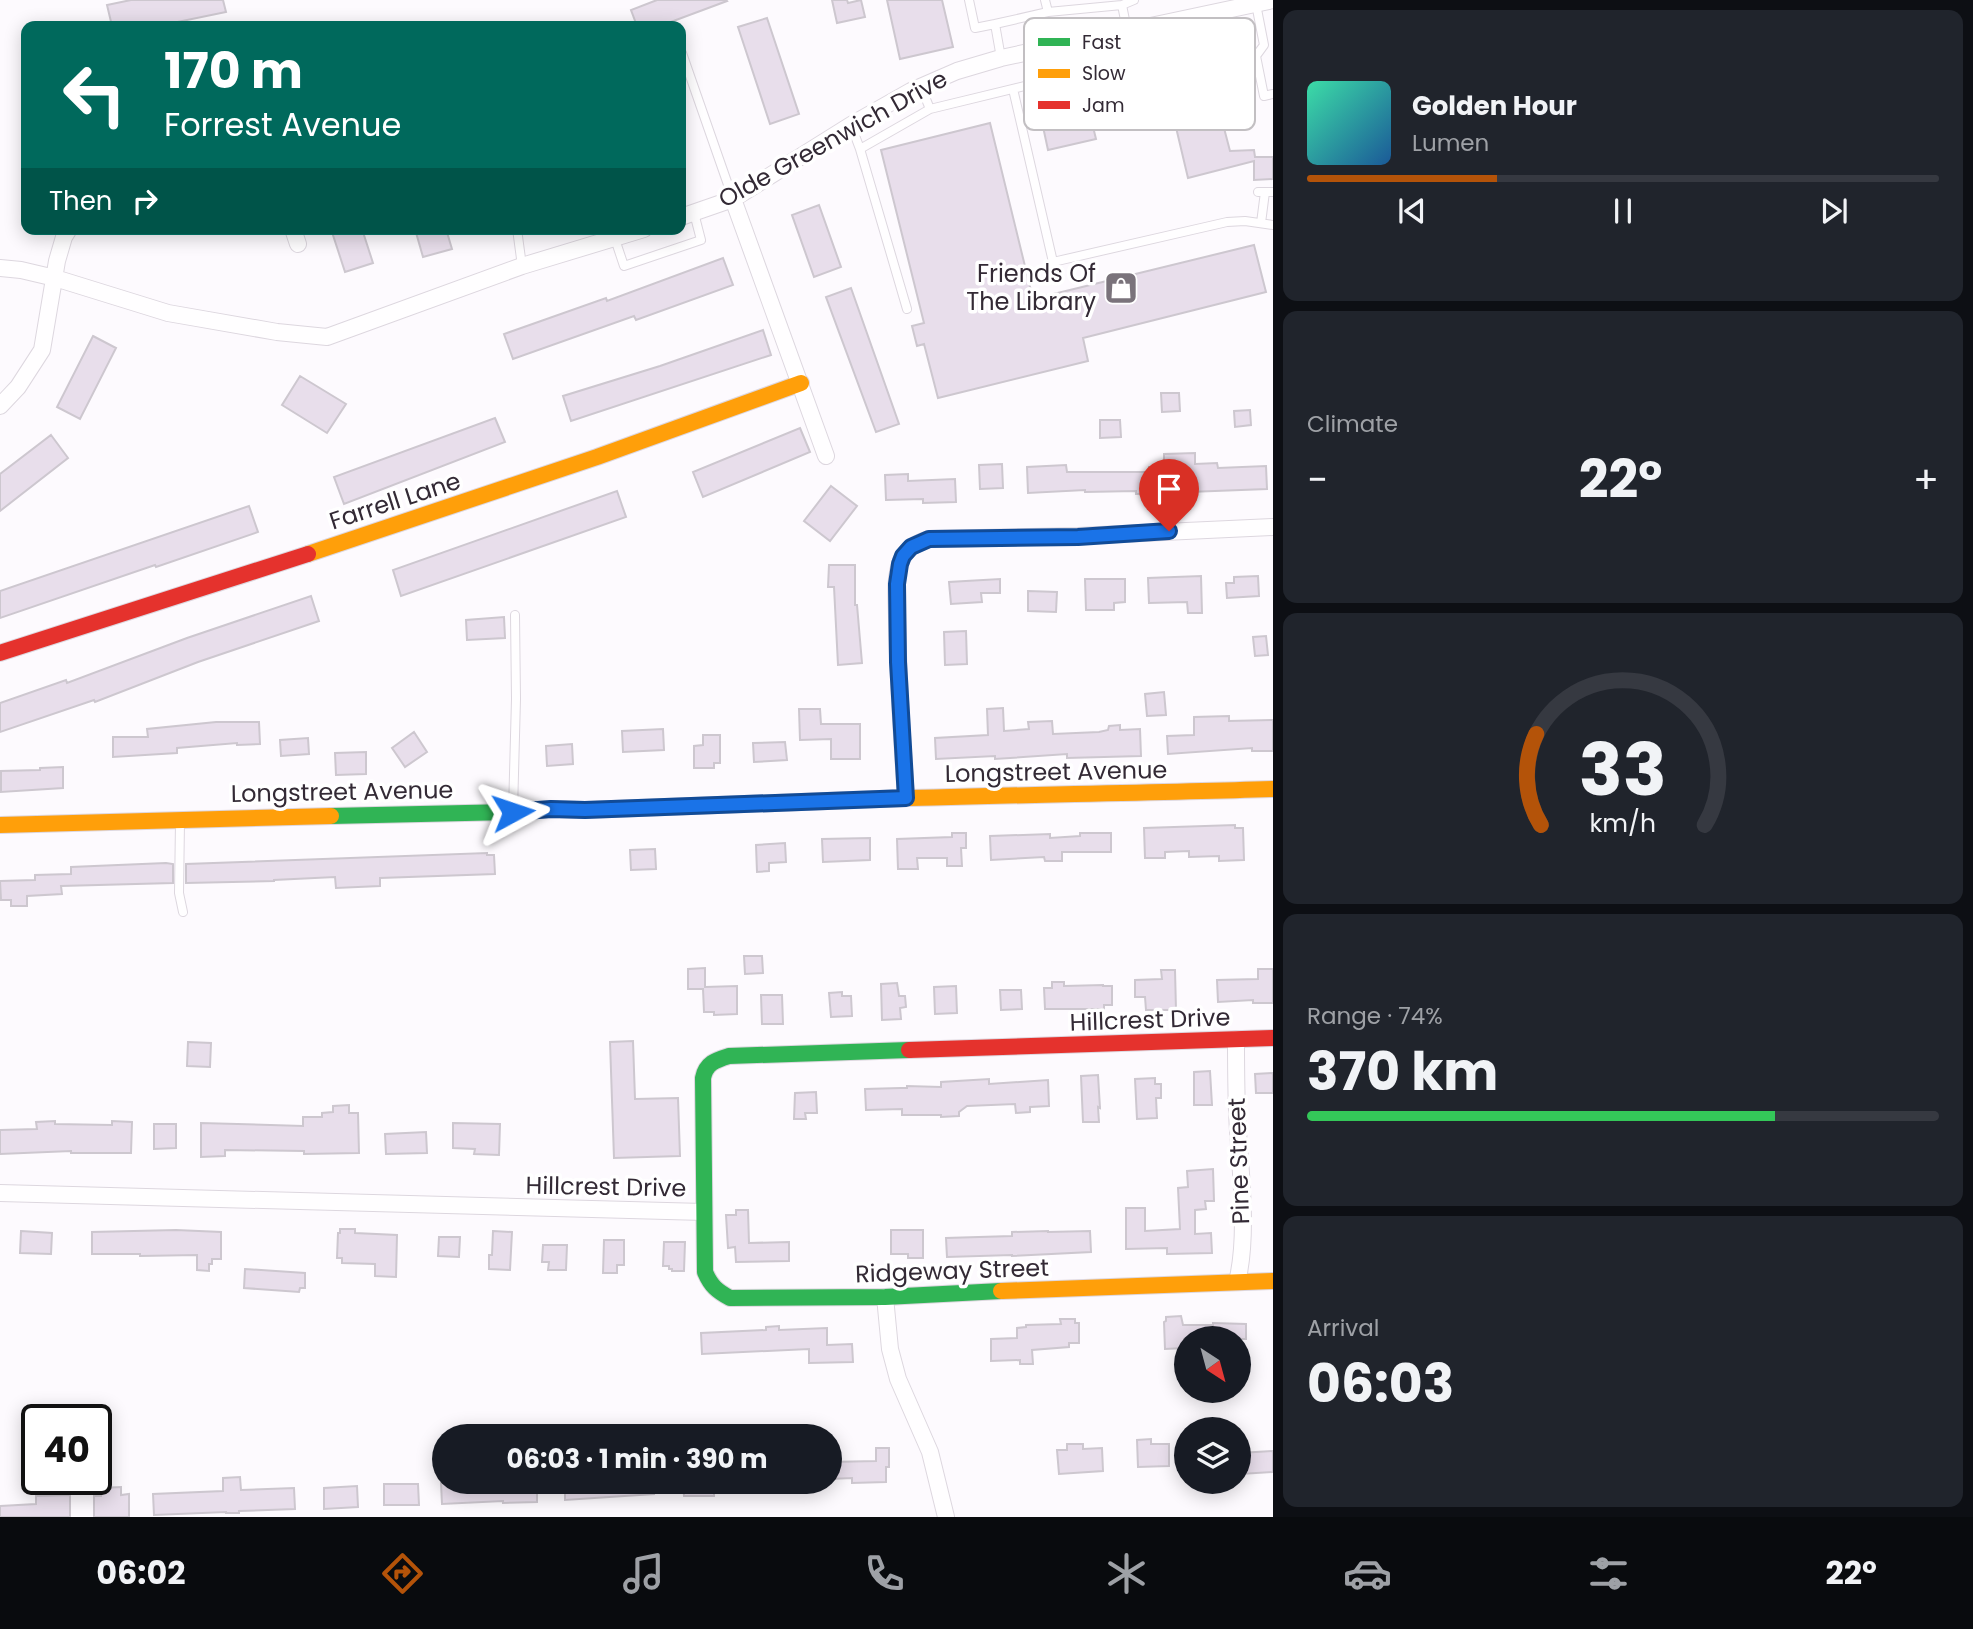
<!DOCTYPE html>
<html lang="en">
<head>
<meta charset="utf-8">
<style>
  :root { --surface:#171b24; --page:#20242c; --text:#f1f3f6; --muted:#9ea1a6; --line:#363941; --accent:#b45309 }
  body { margin:0; font-family:Poppins,sans-serif; background:var(--page); color:var(--text); height:100vh; display:flex; flex-direction:column; font-size:26px; white-space:nowrap }
  * { box-sizing:border-box; margin:0 }
  p { font-size:23px; color:var(--muted) }
  .icon { flex:none; width:38px; height:38px; fill:none; stroke:currentColor; stroke-width:2; stroke-linecap:round; stroke-linejoin:round }
  .map { position:relative; flex:1; overflow:hidden }
  .panel { display:flex; flex-direction:column; gap:10px; padding:10px; background:#0d0f14; width:700px }
  .panel>* { flex:none }
  .top-card { position:absolute; left:21px; top:21px; width:665px; height:214px; border-radius:14px; box-shadow:0 4px 18px #0003; background:#00695c; color:#fff; overflow:hidden }
  .needle { width:46px; rotate:144deg }
  .fabs { position:absolute; left:1174px; top:1326px; display:grid; gap:14px }
  .fabs a { display:grid; place-items:center; width:77px; height:77px; border-radius:50%; background:var(--surface); box-shadow:0 4px 18px #0003; font-size:35px }
  .speed { position:absolute; left:21px; top:1404px; display:flex; gap:14px; font-size:35px; font-weight:700; text-align:center }
  .speed>* { display:grid; place-content:center; width:91px; height:91px; border-radius:50%; background:var(--surface); box-shadow:0 4px 18px #0003; line-height:1 }
  .speed .limit { border:4px solid #111; border-radius:10px; background:#fff; color:#111 }
  .pin { position:absolute; display:grid; place-items:center; width:60px; height:60px; color:#fff; margin:-72px -30px; border-radius:50% 50% 50% 0; rotate:-45deg; box-shadow:0 0 7px #0007 }
  .pin .icon { rotate:45deg }
  .me { position:absolute; width:77px; margin:-38px; rotate:85deg; stroke-linejoin:round; filter:drop-shadow(0 0 5px #0008) }
  .turn { display:flex; align-items:center; gap:24px; height:147px; padding:0 28px; font-size:32px }
  .turn .icon { width:91px; height:91px; stroke-width:2.5 }
  .turn b { display:block; font-size:49px; line-height:60px }
  .then { display:flex; align-items:center; height:66px; padding:0 28px; background:#0003; gap:14px; font-size:26px }
  .big { font-size:52px; font-weight:700; line-height:1.1 }
  .panel .card { flex:1; display:flex; flex-direction:column; justify-content:center; gap:10px; min-width:0; padding:0 24px; border-radius:14px; background:var(--page) }
  .panel .dial { align-items:center; gap:0 }
  .dial svg { height:182px; overflow:visible; fill:none; stroke:var(--line); stroke-width:7; stroke-linecap:round; text-anchor:middle }
  .dial text { fill:var(--text); stroke:none }
  .song { display:flex; align-items:center; gap:21px }
  .cover { width:84px; height:84px; border-radius:10px; background:linear-gradient(135deg,hsl(160 70% 55%),hsl(210 70% 35%)) }
  .played { height:7px; border-radius:4px; background:linear-gradient(90deg,var(--accent) 30%,var(--line) 30%) }
  .keys { display:flex; justify-content:space-around; direction:ltr }
  .heat { display:flex; justify-content:space-between; align-items:center; font-size:38px; direction:ltr }
  .charge { height:10px; border-radius:5px; background:linear-gradient(90deg,#34c759 74%,var(--line) 0) }
  .trip { position:absolute; left:432px; top:1424px; width:410px; height:70px; border-radius:35px; background:var(--surface); box-shadow:0 4px 18px #0003; font-weight:700; line-height:70px; text-align:center }
  .tabs { display:flex; height:112px; justify-content:space-around; align-items:center; background:#090b0e; color:var(--muted) }
  .tabs .icon { width:49px; height:49px }
  .tabs .current { color:var(--accent) }
  .tabs b { font-size:32px; color:var(--text) }
  main { display:flex; flex:1; min-height:0 }
  .map>svg:first-child { display:block }
  .building { fill:#e8deeb; stroke:#cdc7cf; stroke-width:2 }
  .lines { fill:none; stroke-linecap:round; stroke-linejoin:round }
  .lane-casing { stroke:#ddd7df; stroke-width:10 }
  .street-casing { stroke:#ddd7df; stroke-width:18 }
  .fast-casing { stroke:#ddd7df; stroke-width:18 }
  .slow-casing { stroke:#ddd7df; stroke-width:18 }
  .jam-casing { stroke:#ddd7df; stroke-width:18 }
  .lane { stroke:#fffeff; stroke-width:8 }
  .street { stroke:#fffeff; stroke-width:16 }
  .fast { stroke:#30b455; stroke-width:16 }
  .slow { stroke:#ff9f0a; stroke-width:16 }
  .jam { stroke:#e5322d; stroke-width:16 }
  .route-casing { stroke:#114b97; stroke-width:18 }
  .route { stroke:#1a73e8; stroke-width:12 }
  .labels { text-anchor:middle; stroke-width:7; stroke-linejoin:round; paint-order:stroke }
  .street-label { font-size:24px; fill:#332a35; stroke:#fff }
  .poi-label { font-size:24px; fill:#332a35; stroke:#fff; text-anchor:end }
  .key { fill:#fff; stroke:#c2bfc2; stroke-width:2 }
  .key-label { font-size:19px; fill:#332a35 }
</style>
</head>
<body>
<main>
<div class="map">
<svg width="1273" height="1517" viewBox="0 0 1273 1517">
  <rect width="100%" height="100%" fill="#fdfafe"/>
  <path class="building" d="M131,0H223L226,12L158,26H112L107,5Z
    M657,0H726L727,1L660,26H637L631,10Z
    M832,0H847L848,3L861,0L865,17L837,23Z
    M887,0H942L953,47L900,59Z
    M767,18L799,114L770,124L738,27Z
    M1223,62L1234,105L1219,109L1230,151L1254,150L1255,157H1273V179L1254,180V161L1188,178L1174,119L1186,116L1176,74Z
    M1086,98L1096,139L1048,150L1039,108Z
    M990,123L1033,299L1254,245L1266,292L1083,338L1088,361L938,398L924,344L917,346L912,326L924,323L881,150Z
    M819,205L841,267L814,277L792,215Z
    M331,229H362L373,263L345,272Z
    M415,229H446L452,249L423,257Z
    M723,258L733,285L636,320L634,316L513,359L504,334L606,298L607,301Z
    M851,288L899,424L876,432L826,297Z
    M763,330L771,355L571,421L563,396L660,366Z
    M93,336L116,348L80,419L57,407Z
    M300,376L346,404L327,433L282,405Z
    M1161,393H1179L1180,411L1162,412Z
    M1250,410L1251,425L1235,427L1234,411Z
    M495,418L505,442L344,504L334,477Z
    M1100,420H1120L1121,437L1100,438Z
    M800,428L810,452L703,497L693,472Z
    M51,435L68,458L0,511V474Z
    M1195,453V464L1217,463L1218,468L1266,466L1267,489L1136,494V491L1085,492V490L1028,493L1027,467L1066,465L1067,472H1149V467H1164V454Z
    M1002,464L1003,488L980,489L979,465Z
    M908,474V481L955,479L956,502L923,503V499L886,500L885,475Z
    M831,486L857,506L830,541L804,521Z
    M617,491L626,517L401,596L393,570Z
    M249,506L258,532L156,567L155,565L0,618V591Z
    M829,565H855V605H857L862,663L838,665L834,587H828Z
    M1201,576L1202,613H1188L1187,602L1149,603L1148,578Z
    M1258,576L1259,596L1227,598L1226,583H1234V577Z
    M1000,579V593H981L982,602L951,604L949,582Z
    M1085,579H1125V602L1114,603V610H1086Z
    M1028,591L1057,592L1056,612L1028,611Z
    M311,596L319,621L198,662L95,702L94,700L0,732V703L66,680L67,683L187,638Z
    M504,617L505,638L467,640L466,620Z
    M966,631L967,664L945,665L944,632Z
    M1266,636L1268,655L1255,656L1253,637Z
    M1164,692L1166,715L1147,716L1145,694Z
    M1003,708L1004,731L1029,729L1028,722L1052,721L1053,734L1099,732L1108,730L1109,726L1120,725V730L1140,729L1141,756L1067,758V754L995,759V756L936,759L935,738L988,735L987,709Z
    M799,709H820L821,724H860V759H831V739L800,740Z
    M1229,716V721L1273,720V751H1252V748L1168,754L1167,736L1194,735V717Z
    M216,722H259L260,744L237,745V743L177,748V753L113,757V737H148L147,729Z
    M663,729L664,750L623,752L622,731Z
    M414,732L427,752L405,767L392,748Z
    M703,735H720V763H714V768H694V746L703,745Z
    M308,738L309,754L281,756L280,740Z
    M785,742L787,760L754,762L753,743Z
    M572,744L573,764L547,766L546,746Z
    M366,752V774L336,775L335,753Z
    M63,767V788L1,792V771L40,770V768Z
    M1235,825V828H1243L1244,860L1219,861V856L1189,857V851L1165,852V858H1145L1144,828Z
    M952,833H966V848H961L962,866H947V858H917L918,869H898L897,839L952,837Z
    M1080,833H1111V852H1062V861H1045L1044,857L991,860L990,836L1050,834V838L1080,836Z
    M870,838V860L823,862L822,839Z
    M785,843L786,862L769,863V871L757,872L756,845Z
    M655,849L656,869L631,870L630,850Z
    M487,853V855H494L495,874L380,878V886L336,888L335,877L274,880V881L186,883V864Z
    M166,863L173,864V883L61,886L62,894L27,896V906H11V900H1L0,881L35,880V875L71,874V867Z
    M744,956H762L763,973L745,974Z
    M705,968V987L737,986V1014L714,1015V1012H704L703,989H688V969Z
    M1258,969H1273V1003H1253V1000L1218,1002L1217,980L1258,979Z
    M1161,970H1175L1176,1010H1146L1145,997H1135V980L1162,979Z
    M1052,982H1064V986L1103,985V986H1112V1005H1104V1009H1045L1044,988H1052Z
    M897,983L899,996H905L906,1007L900,1008L901,1019L882,1020L881,984Z
    M956,986L957,1013L935,1014L934,987Z
    M1000,990H1021L1022,1009L1001,1010Z
    M842,992V996H851L852,1016L831,1017L829,993Z
    M761,995H782L783,1024H762Z
    M633,1041L635,1099L678,1098L680,1156L614,1158L610,1042Z
    M188,1042L211,1043L210,1067L187,1066Z
    M1210,1071L1212,1105H1194V1072Z
    M1273,1073V1093H1256L1255,1074Z
    M1098,1075L1100,1108L1098,1107L1099,1122H1083L1081,1076Z
    M1155,1078V1084H1161V1098H1156L1157,1118L1137,1119L1135,1079Z
    M989,1079V1084L1048,1080L1049,1106L1030,1107V1112L1016,1113L1015,1104L967,1106L959,1112V1116L941,1117V1115H902V1109L866,1110L865,1089L901,1088H907V1086L941,1087V1082Z
    M816,1092L817,1113H805L806,1119H794L795,1093Z
    M349,1105V1113H358L359,1153L304,1154V1151L225,1150V1156L201,1157V1123L303,1126V1117H322V1113L333,1112V1106Z
    M55,1121V1124L112,1125V1121L132,1122L131,1153H71V1151L0,1154V1130L37,1129L36,1122Z
    M453,1123L500,1124L499,1155L474,1154L475,1149L453,1148Z
    M154,1124H176V1148L154,1149Z
    M426,1132L427,1153L386,1154L385,1134Z
    M1213,1169L1214,1201H1205L1206,1209L1195,1210V1234L1211,1233L1212,1253L1167,1254V1248L1126,1249V1208H1145V1231L1180,1229L1178,1188L1188,1187L1187,1171Z
    M736,1210H748L749,1243L789,1242V1261L736,1262L735,1247L728,1248L726,1215H736Z
    M340,1229H355V1233L397,1235L396,1277L375,1276V1264L342,1263V1258H337L338,1233H340Z
    M176,1230L221,1232V1259H212V1264H209V1271L197,1270V1255L140,1256V1254H92V1232Z
    M891,1230H923V1258H908V1254H891Z
    M21,1231L52,1233L51,1254L20,1253Z
    M493,1231L512,1232L510,1270L489,1269V1255H492Z
    M1048,1231V1232L1090,1231L1091,1252L1012,1256V1255L947,1257L946,1238L1012,1236V1232Z
    M439,1237H460L459,1257L438,1256Z
    M604,1240H624V1265H617V1273H603Z
    M664,1242H685L684,1271H672V1269H669V1266H663Z
    M543,1245H567L566,1270H548L549,1262H542Z
    M245,1269L305,1273V1288H300L299,1292L244,1288Z
    M1181,1316L1183,1325H1213V1323L1246,1324V1339H1184V1348L1165,1349L1164,1322L1166,1321V1317Z
    M1060,1319H1075V1323H1079V1343H1069V1347L1032,1350L1033,1364H1020V1360L991,1361V1339L1017,1338V1328L1026,1327V1325L1061,1324Z
    M779,1326V1330L827,1328V1345L852,1344L853,1362L809,1363V1349L702,1354L701,1333L766,1330V1327Z
    M1151,1439V1444H1169V1466L1138,1467L1137,1440Z
    M1067,1444H1083V1449L1102,1448L1103,1471L1059,1474L1057,1450H1067Z
    M876,1448H889V1467H886V1482L852,1483V1478L830,1479V1462L876,1461Z
    M1273,1451V1472L1241,1474L1240,1453Z
    M240,1477L241,1490L294,1488L295,1509L239,1511V1513H226V1512L154,1515L153,1494L223,1491V1478Z
    M485,1482H537V1502L503,1503V1501L442,1504L441,1483Z
    M565,1482H653L654,1494L565,1500Z
    M683,1482H714V1496H684Z
    M384,1484H418L419,1505H384Z
    M357,1486L358,1507L324,1509V1488Z
    M121,1487V1495L129,1494V1517H94V1496H101V1488Z
    M70,1495V1517H0V1506L36,1504V1496Z"/>
  <g class="lines">
    <defs>
      <path id="lane" d="M969,0L975,28L995,24
        M1045,0L1048,12
        M1256,4L1264,45L1256,56L1264,96L1273,94
        M1122,5L1127,30
        M1093,38L1100,68
        M682,53L733,199
        M1001,58L995,24L1048,12L1122,5L1134,0
        M921,87L930,109
        M1013,89L1053,262L1227,222L1245,221L1273,225
        M851,125L860,149L907,309
        M860,149L930,109L1209,41L1218,35L1229,9
        M1258,192H1273
        M1261,223L1265,192
        M517,229L522,266
        M615,239L624,266L701,240L694,213
        M513,811L516,699L515,615
        M180,822L179,893L183,912"/>
      <path id="street" d="M733,199L826,456
        M681,217L733,199L851,125L911,91L957,71L1001,58L1273,0
        M293,229L298,244
        M0,268L21,270L55,278L168,313L277,332L327,337L522,266L644,229
        M0,406L18,387L42,350L57,261L64,237L69,229
        M906,798C902,739 898,680 897,620C897,602 894,579 901,561C906,548 917,543 929,539L1078,536L1273,527
        M1236,1039C1236,1070 1236,1101 1238,1131C1241,1177 1248,1237 1237,1282
        M0,1193L704,1212
        M885,1297L890,1349L898,1379L930,1452L946,1517"/>
      <path id="fast" d="M331,816L513,812L551,809L585,810L827,801
        M909,1050L729,1056C716,1060 706,1063 703,1078L705,1272C711,1286 717,1291 730,1298L885,1297L1001,1291"/>
      <path id="slow" d="M308,554L597,457L801,383
        M827,801C976,795 1124,794 1273,789
        M0,825L331,816
        M1001,1291L1273,1281"/>
      <path id="jam" d="M0,653L308,554
        M909,1050L1273,1038"/>
    </defs>
    <use href="#lane" class="lane-casing"/>
    <use href="#street" class="street-casing"/>
    <use href="#fast" class="fast-casing"/>
    <use href="#slow" class="slow-casing"/>
    <use href="#jam" class="jam-casing"/>
    <use href="#lane" class="lane"/>
    <use href="#street" class="street"/>
    <use href="#fast" class="fast"/>
    <use href="#slow" class="slow"/>
    <use href="#jam" class="jam"/>
  </g>
  <g class="lines">
    <defs>
      <path id="route" d="M513,812L551,809L585,810L906,798L898,662L897,584L900,564L903,556L911,547L929,539L1078,537L1169,531"/>
    </defs>
    <use href="#route" class="route-casing"/>
    <use href="#route" class="route"/>
  </g>
  <defs>
    <symbol id="shop-square" viewBox="-11 -11 22 22"><rect x="-9" y="-9" width="18" height="18" rx="4" fill="#7a737b" stroke="#fff"/><path d="M-5-2.5h2.3a2.7 3.5 0 0 1 5.4 0H5L5.5 6h-11ZM-1.5-2.5h3a1.5 2.3 0 0 0-3 0Z" fill="#fff"/></symbol>
  </defs>
  <g fill-rule="evenodd">
    <use href="#shop-square" x="1102" y="269" width="38" height="38"/>
  </g>
  <g class="labels">
    <g class="street-label">
      <text transform="translate(833 139) rotate(-29)" y="8">Olde Greenwich Drive</text>
      <text transform="translate(395 501) rotate(-18)" y="8">Farrell Lane</text>
      <text transform="translate(1056 772) rotate(-1)" y="8">Longstreet Avenue</text>
      <text transform="translate(342 792) rotate(-1)" y="8">Longstreet Avenue</text>
      <text transform="translate(1150 1020) rotate(-2)" y="8">Hillcrest Drive</text>
      <text transform="translate(1239 1161) rotate(-92)" y="8">Pine Street</text>
      <text transform="translate(606 1187) rotate(1)" y="8">Hillcrest Drive</text>
      <text transform="translate(952 1271) rotate(-2)" y="8">Ridgeway Street</text>
    </g>
    <g class="poi-label">
      <text x="1096" y="282">Friends Of<tspan x="1096" dy="28">The Library</tspan></text>
    </g>
  </g>
  <rect x="1024" y="18" width="231" height="112" rx="10" class="key"/>
  <rect x="1038" y="38" width="32" height="8" fill="#30b455"/>
  <rect x="1038" y="69" width="32" height="9" fill="#ff9f0a"/>
  <rect x="1038" y="101" width="32" height="8" fill="#e5322d"/>
  <g class="key-label">
    <text x="1082" y="49">Fast</text>
    <text x="1082" y="80">Slow</text>
    <text x="1082" y="112">Jam</text>
  </g>
</svg>
<div class="fabs">
<a><svg class="needle" viewBox="-14 -14 28 28"><path d="M0-13l5 13h-10z" fill="#e53935"/><path d="M0 13l5-13h-10z" fill="#9ea1a6"/></svg></a>
<a><svg class="icon" aria-label="layers" viewBox="0 0 24 24"><path d="M12 4l9 5-9 5-9-5zM3 14l9 5 9-5"/></svg></a>
</div>
<div class="speed"><div class="limit">40</div></div>
<div class="pin" style="left:1169px;top:531px;background:#d93025"><svg class="icon" aria-label="arrive" viewBox="0 0 24 24"><path d="M6 21V4h12l-3 4 3 4H6"/></svg></div>
<svg class="me" style="left:513px;top:812px" viewBox="-20 -20 40 40"><path d="M0-17L14 15 0 8-14 15z" fill="#1a73e8" stroke="#fff" stroke-width="4"/></svg>
<div class="trip">06:03 · 1 min · 390 m</div>
<div class="top-card">
<div class="turn"><svg class="icon" aria-label="left" viewBox="0 0 24 24"><path d="M17 20v-9H6M10 6l-5 5 5 5"/></svg><div><b>170 m</b>Forrest Avenue</div></div>
<div class="then">Then<svg class="icon" aria-label="right" viewBox="0 0 24 24"><path d="M7 20v-9h11M14 6l5 5-5 5"/></svg></div>
</div>
</div>
<section class="panel">
<div class="card">
<div class="song"><i class="cover"></i><div><b>Golden Hour</b><p>Lumen</p></div></div>
<div class="played"></div>
<div class="keys"><svg class="icon" aria-label="previous" viewBox="0 0 24 24"><path d="M18 5L8 12l10 7zM5 5v14"/></svg><svg class="icon" aria-label="pause" viewBox="0 0 24 24"><path d="M8 5v14M16 5v14"/></svg><svg class="icon" aria-label="next" viewBox="0 0 24 24"><path d="M6 5l10 7-10 7zM19 5v14"/></svg></div>
</div>
<div class="card"><p>Climate</p>
<div class="heat"><a>−</a><b class="big">22°</b><a>+</a></div>
</div>
<div class="card dial"><svg viewBox="0 0 100 80">
<path d="M14 69A42 42 0 1 1 86 69"/>
<path d="M14 69A42 42 0 0 1 12 29" stroke="#b45309"/>
<text x="50" y="56" font-size="32" font-weight="700">33</text>
<text x="50" y="72" font-size="11">km/h</text>
</svg></div>
<div class="card"><p>Range · 74%</p><b class="big">370 km</b><div class="charge"></div></div>
<div class="card"><p>Arrival</p><b class="big">06:03</b></div>
</section>
</main>
<nav class="tabs">
<b>06:02</b>
<svg class="icon current" aria-label="directions" viewBox="0 0 24 24"><path d="M12 3l9 9-9 9-9-9zM9 14v-3h6M13 9l2 2-2 2"/></svg>
<svg class="icon" aria-label="music" viewBox="0 0 24 24"><path d="M9 18V5l10-2v13"/><circle cx="6" cy="18" r="3"/><circle cx="16" cy="16" r="3"/></svg>
<svg class="icon" aria-label="phone" viewBox="0 0 24 24"><path d="M5 4h4l2 5-3 2q2 4 5 5l2-3 5 2v4C11 20 4 13 5 4z"/></svg>
<svg class="icon" aria-label="climate" viewBox="0 0 24 24"><path d="M12 3v18M4 7l16 10M4 17L20 7"/></svg>
<svg class="icon" aria-label="car" viewBox="0 0 24 24"><path d="M5 17H2v-5l4-1 3-4h7l3 4 3 1v5h-3M9 17h6M6 11h13"/><circle cx="7" cy="17" r="2"/><circle cx="17" cy="17" r="2"/></svg>
<svg class="icon" aria-label="filters" viewBox="0 0 24 24"><path d="M4 7h16M4 17h16"/><circle cx="9" cy="7" r="2"/><circle cx="15" cy="17" r="2"/></svg>
<b>22°</b>
</nav>
</body>
</html>
